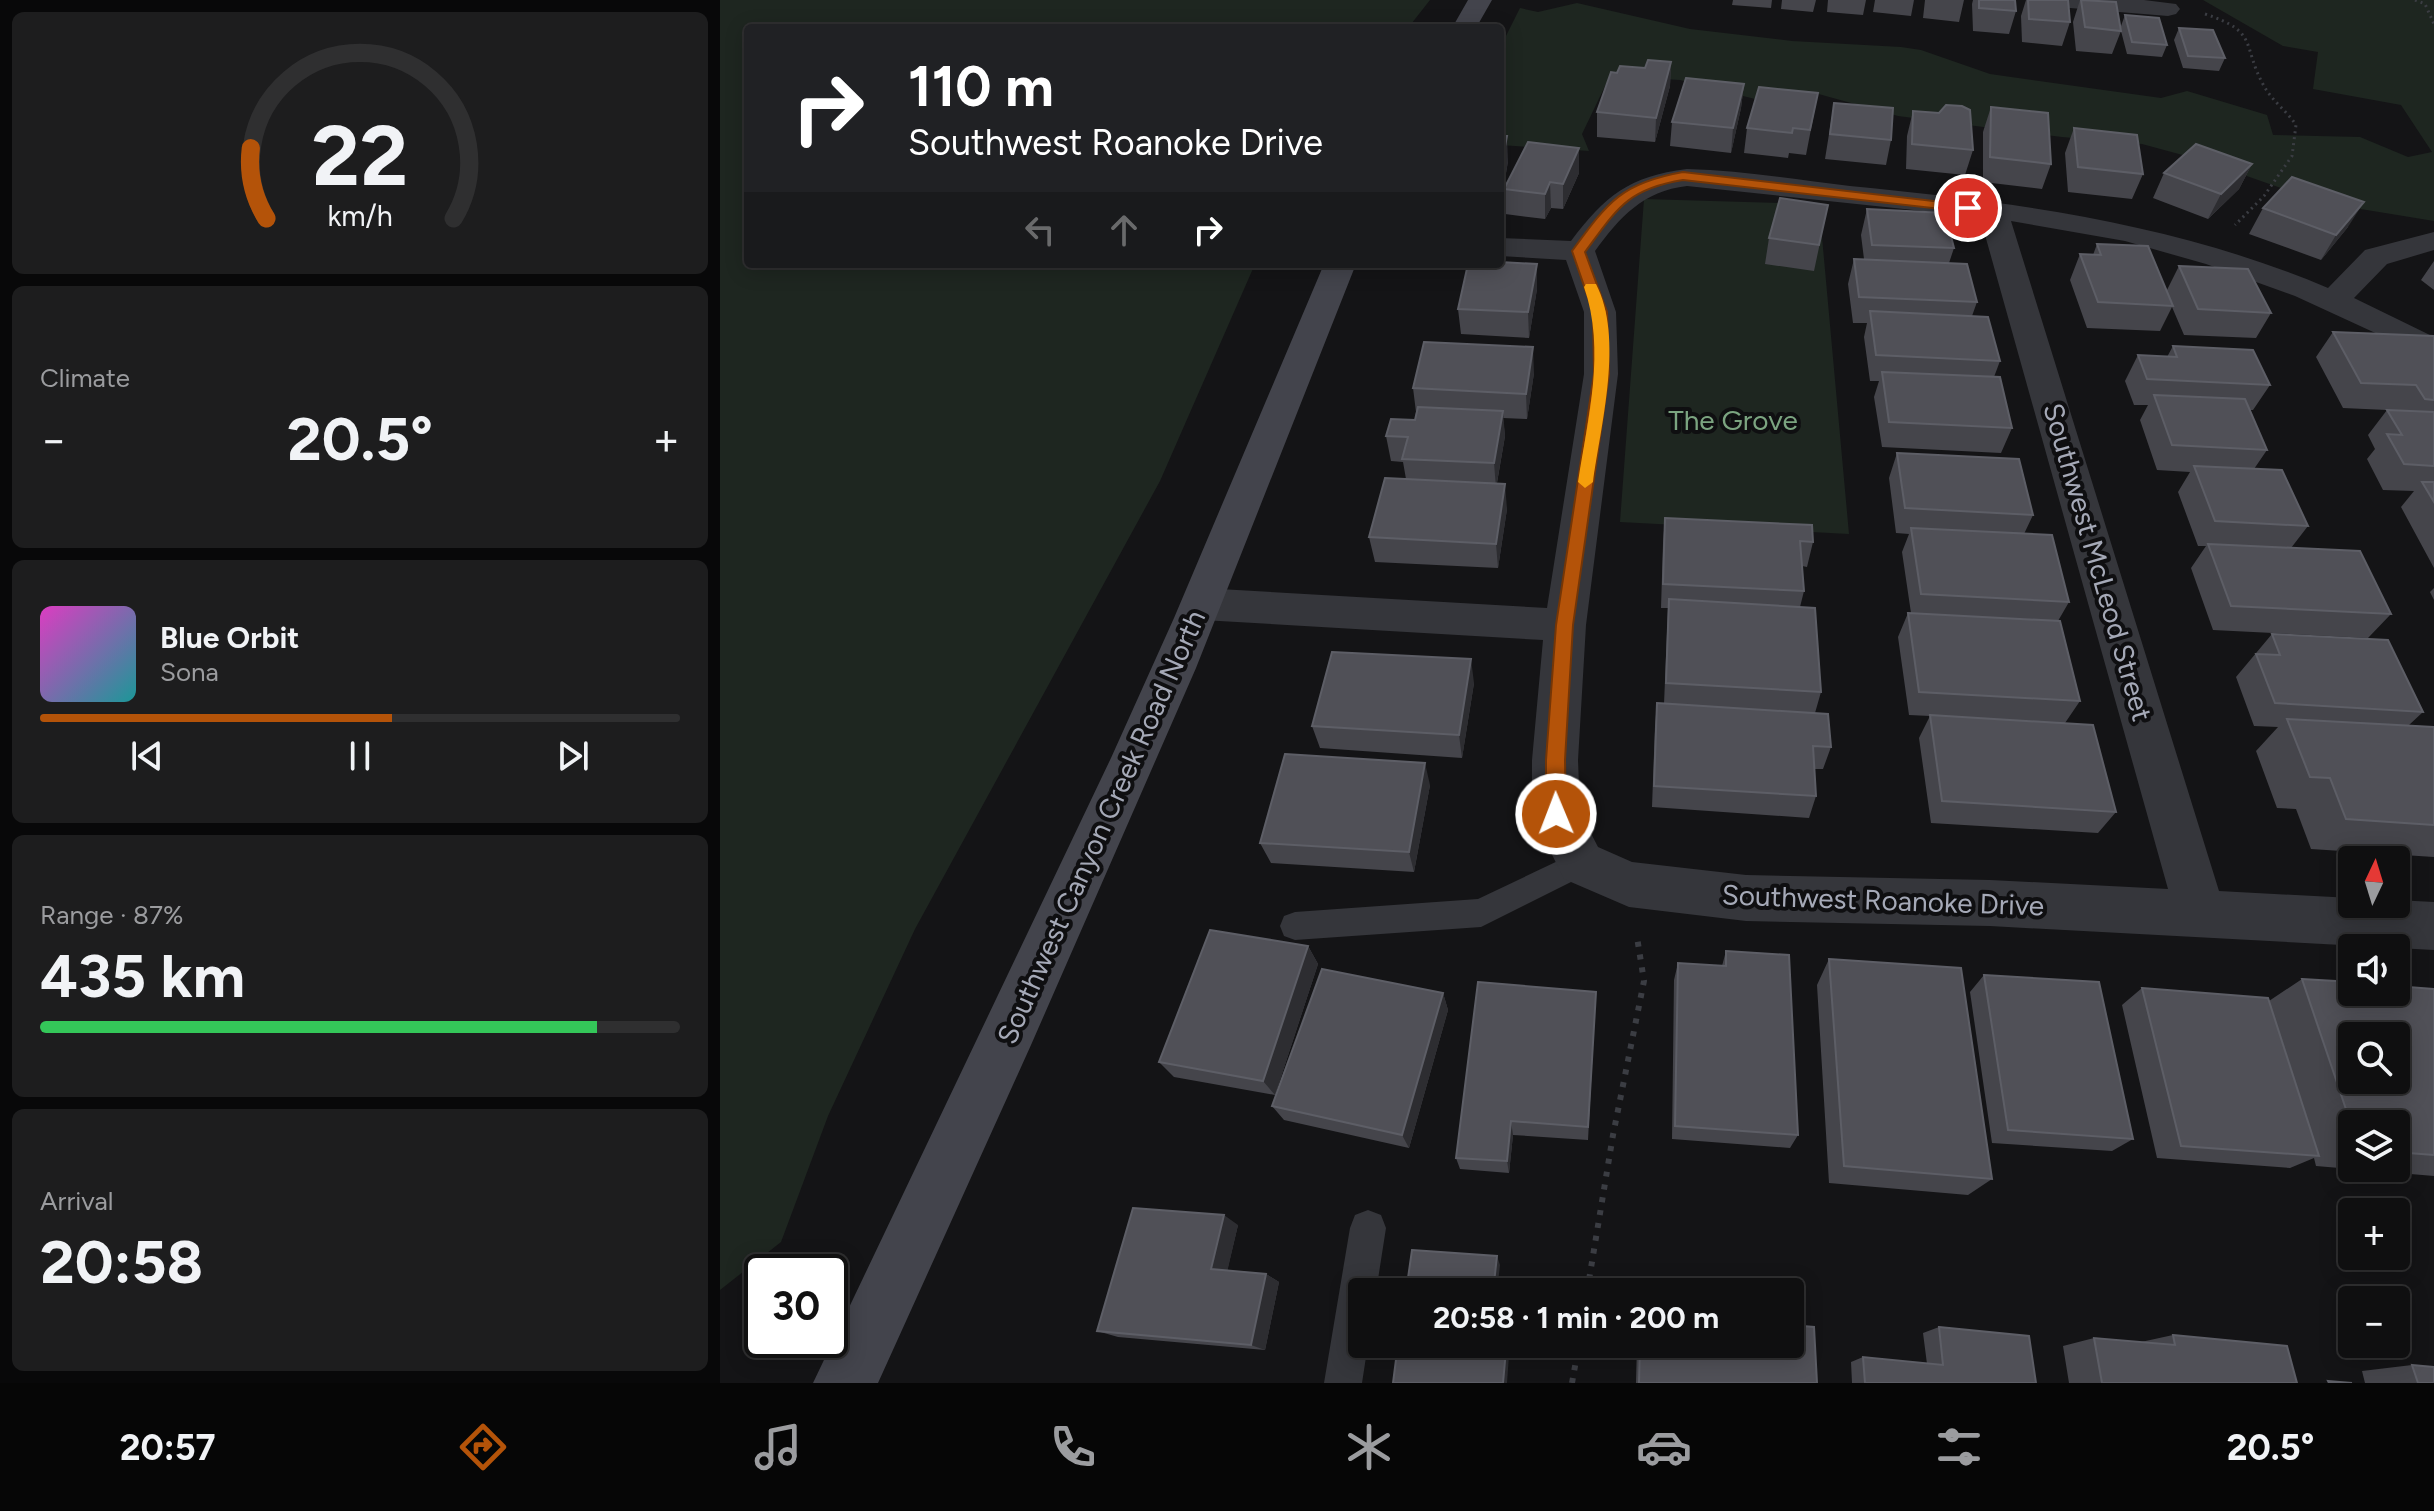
<!DOCTYPE html>
<html lang="en">
<head>
<meta charset="utf-8">
<style>
  :root { --surface:#0f0f10; --page:#1d1d1e; --text:#f1f3f6; --muted:#9b9c9f; --line:#2f2f30; --accent:#b45309 }
  body { margin:0; font-family:Figtree,sans-serif; background:var(--page); color:var(--text); height:100vh; display:flex; flex-direction:column; font-size:30px; white-space:nowrap }
  * { box-sizing:border-box; margin:0 }
  p { font-size:26px; color:var(--muted) }
  .icon { flex:none; width:44px; height:44px; fill:none; stroke:currentColor; stroke-width:2; stroke-linecap:round; stroke-linejoin:round }
  .map { position:relative; flex:1; overflow:hidden }
  .sheet { display:flex; flex-direction:column; gap:12px; padding:12px; background:#080809; width:720px }
  .sheet>* { flex:none }
  .hud { position:absolute; left:24px; top:24px; width:760px; height:244px; border-radius:8px; box-shadow:0 4px 20px #0003,0 0 0 2px var(--line); background:#202124; color:#fff; overflow:hidden }
  .needle { width:52px; rotate:4deg }
  .fabs { position:absolute; left:1618px; top:846px; display:grid; gap:16px }
  .fabs a { display:grid; place-items:center; width:72px; height:72px; border-radius:8px; background:var(--surface); box-shadow:0 4px 20px #0003,0 0 0 2px var(--line); font-size:40px }
  .speed { position:absolute; left:24px; top:1254px; display:flex; gap:16px; font-size:40px; font-weight:700; text-align:center }
  .speed>* { display:grid; place-content:center; width:104px; height:104px; border-radius:50%; background:var(--surface); box-shadow:0 4px 20px #0003,0 0 0 2px var(--line); line-height:1 }
  .speed .limit { border:4px solid #111; border-radius:12px; background:#fff; color:#111 }
  .pin { position:absolute; display:grid; place-items:center; width:68px; height:68px; color:#fff; margin:-34px; border:4px solid #fff; border-radius:50%; box-shadow:0 2px 8px #0007 }
  .me { position:absolute; width:88px; margin:-44px; rotate:359deg; stroke-linejoin:round; filter:drop-shadow(0 0 6px #0008) }
  .turn { display:flex; align-items:center; gap:28px; height:168px; padding:0 32px; font-size:36px }
  .turn .icon { width:104px; height:104px; stroke-width:2.5 }
  .turn b { display:block; font-size:56px; line-height:68px }
  .lanes { display:flex; align-items:center; height:76px; padding:0 32px; background:#0003; justify-content:center; gap:40px; direction:ltr }
  .lanes .off { opacity:.35 }
  .big { font-size:60px; font-weight:700; line-height:1.1 }
  .sheet .card { flex:1; display:flex; flex-direction:column; justify-content:center; gap:12px; min-width:0; padding:0 28px; border-radius:12px; background:var(--page) }
  .sheet .dial { align-items:center; gap:0 }
  .dial svg { height:208px; overflow:visible; fill:none; stroke:var(--line); stroke-width:7; stroke-linecap:round; text-anchor:middle }
  .dial text { fill:var(--text); stroke:none }
  .song { display:flex; align-items:center; gap:24px }
  .cover { width:96px; height:96px; border-radius:12px; background:linear-gradient(135deg,hsl(310 70% 55%),hsl(180 70% 35%)) }
  .played { height:8px; border-radius:4px; background:linear-gradient(90deg,var(--accent) 55%,var(--line) 55%) }
  .keys { display:flex; justify-content:space-around; direction:ltr }
  .heat { display:flex; justify-content:space-between; align-items:center; font-size:44px; direction:ltr }
  .charge { height:12px; border-radius:6px; background:linear-gradient(90deg,#34c759 87%,var(--line) 0) }
  .trip { position:absolute; left:628px; top:1278px; width:456px; height:80px; border-radius:8px; background:var(--surface); box-shadow:0 4px 20px #0003,0 0 0 2px var(--line); font-weight:700; line-height:80px; text-align:center }
  .tabs { display:flex; height:128px; justify-content:space-around; align-items:center; background:#060606; color:var(--muted) }
  .tabs .icon { width:56px; height:56px }
  .tabs .selected { color:var(--accent) }
  .tabs b { font-size:36px; color:var(--text) }
  main { display:flex; flex:1; min-height:0 }
  .map>svg:first-child { display:block }
  .green { fill:#1e2620 }
  .lines { fill:none; stroke-linecap:round; stroke-linejoin:round }
  .path-far1 { stroke:#3b3d43; stroke-width:3; stroke-dasharray:2 4; stroke-linecap:butt }
  .path { stroke:#3b3d43; stroke-width:6; stroke-dasharray:5 8; stroke-linecap:butt }
  .lane { fill:#35363b; fill-rule:evenodd }
  .street { fill:#35363b; fill-rule:evenodd }
  .secondary { fill:#43444c; fill-rule:evenodd }
  .wall { fill:#45454b; fill-rule:evenodd }
  .shaded-wall { fill:#2d2d31 }
  .building { fill:#505057; stroke:#5d5e66; stroke-width:2; fill-rule:evenodd }
  .route { fill:#b45309; stroke:#753606; stroke-width:2 }
  .slow { fill:#f59e0b }
  .labels { text-anchor:middle; stroke-width:8; stroke-linejoin:round; paint-order:stroke }
  .park-label { font-size:28px; fill:#7ba480; stroke:#0f0f11 }
  .street-label { font-size:28px; fill:#a5a9b7; stroke:#0f0f11 }
</style>
</head>
<body>
<main>
<section class="sheet">
<div class="card dial"><svg viewBox="0 0 100 80">
<path d="M14 69A42 42 0 1 1 86 69"/>
<path d="M14 69A42 42 0 0 1 8 42" stroke="#b45309"/>
<text x="50" y="56" font-size="32" font-weight="700">22</text>
<text x="50" y="72" font-size="11">km/h</text>
</svg></div>
<div class="card"><p>Climate</p>
<div class="heat"><a>−</a><b class="big">20.5°</b><a>+</a></div>
</div>
<div class="card">
<div class="song"><i class="cover"></i><div><b>Blue Orbit</b><p>Sona</p></div></div>
<div class="played"></div>
<div class="keys"><svg class="icon" aria-label="previous" viewBox="0 0 24 24"><path d="M18 5L8 12l10 7zM5 5v14"/></svg><svg class="icon" aria-label="pause" viewBox="0 0 24 24"><path d="M8 5v14M16 5v14"/></svg><svg class="icon" aria-label="next" viewBox="0 0 24 24"><path d="M6 5l10 7-10 7zM19 5v14"/></svg></div>
</div>
<div class="card"><p>Range · 87%</p><b class="big">435 km</b><div class="charge"></div></div>
<div class="card"><p>Arrival</p><b class="big">20:58</b></div>
</section>
<div class="map">
<svg width="1714" height="1383" viewBox="0 0 1714 1383">
  <rect width="100%" height="100%" fill="#141416"/>
  <path class="green" d="M0,0H710L688,28H28V264H535L440,481L195,929L108,1116L61,1242L0,1290Z
    M1483,0H1714V221L1604,203L1481,160L1422,144L1342,137L1178,116L1095,93L1035,99L960,80L928,78L886,84L862,134L869,151L780,145V48L800,8L818,12L857,3L970,29L1072,41L1181,47L1201,50L1270,74L1441,98L1467,91L1547,115L1553,135L1640,137L1688,157L1712,152L1681,105L1593,89L1598,52L1563,46Z
    M924,199L1099,204L1129,534L900,522Z"/>
  <g class="lines">
    <path class="path-far1" d="M1695,0L1705,4L1714,24
      M1485,14C1540,32 1521,45 1544,86C1552,101 1567,111 1576,125L1572,156L1544,196L1515,225"/>
    <path class="path" d="M867,1292L893,1135L924,981L917,937
      M852,1383L859,1344"/>
    <path class="lane" d="M861,850L871,854L876,863L871,872L761,927L575,940L564,936L560,926L564,916L575,912L758,899Z
      M648,1210L661,1215L666,1228L656,1292H642V1344H648L642,1383H604L630,1228L635,1215Z"/>
    <path class="street" d="M1326,0H1424L1456,4L1460,9L1456,14L1448,16L1338,7L1330,5Z
      M967,169C1021,170 1076,180 1130,186C1294,202 1455,223 1608,288L1645,250L1714,232V250L1667,264L1634,298L1714,337V360L1575,296L1486,264L1405,241L1291,221L1499,891L1632,898V904H1676V900L1714,902V950L1270,926L1026,921L909,907L844,879L812,814V760L823,640L482,620L467,615L461,604L467,593L482,588L827,608L864,374V312L846,260L780,256V238L851,241C885,196 909,176 967,169ZM967,186L1260,217L1448,889L1270,880L1026,875L912,862L878,847L860,812L858,760L866,625L898,374L896,312L875,251C900,217 923,191 967,186Z"/>
    <path class="secondary" d="M748,0H772L756,28H732Z
      M604,264H636L476,668L311,1045L158,1383H93L391,758L454,618Z"/>
  </g>
  <path class="wall" d="M1013,0H1052L1051,8L1012,5Z
    M1062,0H1096L1093,12L1061,9Z
    M1108,0H1146L1143,15L1107,12Z
    M1155,0H1194L1191,16L1153,12Z
    M1205,0H1244L1239,22L1203,18Z
    M1253,0H1295L1296,11L1289,34L1253,31L1252,4Z
    M1306,0H1348L1350,22L1342,46L1302,42L1301,16Z
    M1360,0H1379L1401,26L1405,15L1447,45L1442,57L1407,54L1401,31L1392,54L1356,51L1353,22Z
    M1459,28L1505,58L1499,71L1463,68L1454,40Z
    M951,62L950,86L935,142L877,137V112L925,68Z
    M1024,84L1021,108L1011,153L950,146L952,122Z
    M1098,93L1086,155L1069,153L1068,158L1024,153L1027,128Z
    M1114,103L1171,140L1166,165L1105,159Z
    M1271,107L1331,164L1322,189L1263,182V132Z
    M1193,111L1253,150L1245,175L1186,169L1187,136Z
    M1354,128L1423,174L1412,199L1348,192L1345,153Z
    M780,136L788,161L782,197H780Z
    M1532,164L1519,189L1488,219L1433,198L1444,173Z
    M859,173L843,209L831,208L825,219L785,214L784,189Z
    M1108,205L1094,271L1045,264L1049,238Z
    M1543,208L1628,227L1601,260L1529,234Z
    M1147,209L1234,248L1229,263L1257,302L1252,316L1280,361L1274,377L1292,428L1281,453L1162,447L1154,397L1159,381H1150L1144,337L1147,323H1133L1128,284L1134,259H1144L1141,235Z
    M1377,244L1447,290L1459,266L1551,313L1536,338L1464,335L1452,307L1440,331L1367,328L1350,280L1360,254L1373,255Z
    M1714,261V290L1701,280Z
    M817,289L809,338L741,334L738,309Z
    M1613,332L1714,336V568L1681,507L1694,491L1663,490L1647,459L1655,449L1648,435L1667,410L1623,408L1596,357Z
    M1453,346L1550,385L1533,410H1529L1547,450L1534,469L1588,526L1571,548L1671,614L1648,638L1493,630L1471,568L1486,546H1478L1458,492L1470,472L1437,470L1420,420L1428,405H1414L1405,381L1418,355L1447,357Z
    M814,373L807,419L783,418L785,436L777,483L787,509L778,568L655,562L649,537L686,479L683,462L671,461L666,436L695,420L696,412L693,388Z
    M1177,453L1313,515L1304,534L1349,602L1338,621L1360,701L1345,723L1396,812L1378,833L1211,823L1199,738L1210,716L1189,715L1178,637L1188,613H1191L1182,552L1189,534L1176,533L1169,478Z
    M945,518L1093,542L1087,567L1082,566L1084,591L1080,607L1101,692L1095,713L1111,747L1103,769H1094L1096,796L1089,818L932,807L935,726L937,703L944,704L948,608H941L943,543Z
    M1714,588V600L1710,592Z
    M1552,634L1703,712L1689,725L1714,727V857L1591,849L1576,809L1557,808L1536,751L1558,727L1534,726L1516,677Z
    M754,683L742,758L600,748L592,726Z
    M710,785L694,872L551,863L540,843Z
    M588,946L598,964L555,1095L454,1077L439,1062Z
    M1006,951L1078,1135L1070,1148L952,1139L954,980L958,963L1002,966Z
    M1109,959L1272,1179L1248,1195L1109,1183L1097,985Z
    M1264,975L1413,1139L1392,1151L1272,1143L1250,992Z
    M1582,979L1714,989V1176L1596,1166L1594,1158L1570,1168L1437,1158L1402,1005L1422,988L1549,1001ZM1632,1124H1676V1168H1632Z
    M876,992L868,1140L793,1135L789,1173L740,1169L736,1158Z
    M723,993L728,1010L689,1148L564,1120L552,1106Z
    M518,1225L507,1271L546,1274L559,1282L545,1350L398,1337L377,1331Z
    M1219,1327L1316,1383H1132L1131,1362L1143,1357L1207,1364L1203,1333Z
    M1453,1335L1577,1383H1349L1343,1346L1374,1338L1421,1342Z
    M917,1344H1070L1097,1383H916Z
    M1692,1365L1714,1383H1645L1642,1371Z"/>
  <path class="shaded-wall" d="M951,62L950,86L935,142L936,118Z
    M1024,84L1021,108L1011,153L1013,128Z
    M787,136L788,161L782,197L780,172Z
    M859,148V173L843,209V184Z
    M1532,164L1519,189L1488,219L1501,194Z
    M830,182L831,208L825,219V194Z
    M1644,202L1628,227L1601,260L1616,235Z
    M817,264V289L809,338L808,312Z
    M813,347L814,373L807,419L806,394Z
    M783,411L785,436L776,488L774,463Z
    M785,484L787,509L778,568L776,544Z
    M751,659L754,683L742,758L739,735Z
    M705,763L710,785L694,872L689,852Z
    M588,946L598,964L555,1095L543,1081Z
    M723,993L728,1010L689,1148L682,1135Z
    M791,1121L793,1135L789,1173L787,1161Z
    M504,1215L518,1225L506,1277L491,1269Z
    M777,1256L780,1265L777,1292H773Z
    M546,1274L559,1282L545,1350L531,1345Z
    M786,1350L789,1355L787,1383H783Z"/>
  <path class="building" d="M1259,0H1295L1296,11L1259,8Z
    M1308,0H1348L1350,22L1309,19Z
    M1361,0L1396,2L1401,31L1365,27Z
    M1405,15L1439,18L1447,45L1412,42Z
    M1459,28L1493,30L1505,58L1468,56Z
    M928,60L951,62L936,118L877,112L891,72L897,73L900,66L925,68Z
    M966,78L1024,84L1013,128L952,122Z
    M1039,87L1098,93L1090,130L1073,128L1072,133L1027,128Z
    M1114,103L1173,108L1171,140L1110,134Z
    M1226,105L1242,106L1250,110L1253,150L1192,144L1193,111L1219,113Z
    M1271,107L1328,113L1331,164L1270,157Z
    M1354,128L1417,135L1423,174L1358,167Z
    M780,136H787L780,172Z
    M808,142L859,148L843,184L830,182L825,194L784,189Z
    M1476,144L1532,164L1501,194L1444,173Z
    M1572,177L1644,202L1616,235L1543,208Z
    M1060,198L1108,205L1099,245L1049,238Z
    M1147,209L1225,213L1234,248L1152,245Z
    M1377,244L1428,246L1453,306L1378,302L1360,254L1381,255Z
    M1134,259L1247,264L1257,302L1139,297Z
    M780,262L817,264L808,312L738,309L748,264H780Z
    M1459,266L1528,269L1551,313L1478,309Z
    M1150,311L1268,317L1280,361L1156,355Z
    M1613,332L1714,336V400L1705,399L1696,385L1641,383Z
    M704,342L813,347L806,394L693,388Z
    M1453,346L1533,350L1550,385L1427,379L1418,355L1457,357Z
    M1162,372L1280,377L1292,428L1169,422Z
    M1434,395L1525,399L1547,450L1452,445Z
    M698,407L783,411L774,463L682,459L688,437L666,436L671,419L695,420Z
    M1667,410L1714,412V466L1684,464L1667,434L1682,435Z
    M1177,453L1299,459L1313,515L1185,508Z
    M1474,466L1562,470L1588,526L1495,521Z
    M665,478L785,484L776,544L649,537Z
    M1702,482H1714V502Z
    M945,518L1092,525L1093,542L1080,541L1084,591L943,584Z
    M1191,528L1332,535L1349,602L1201,594Z
    M1488,544L1640,551L1671,614L1511,606Z
    M949,599L1095,608L1101,692L946,683Z
    M1188,613L1340,621L1360,701L1199,692Z
    M1552,634L1668,640L1703,712L1555,703L1536,654L1560,655Z
    M612,652L751,659L739,735L592,726Z
    M937,703L1108,714L1111,747L1093,746L1096,796L934,786Z
    M1210,715L1373,725L1396,812L1222,801Z
    M1567,719L1714,727V825L1626,819L1610,778L1590,777Z
    M565,754L705,763L689,852L540,843Z
    M490,930L588,946L543,1081L439,1062Z
    M1006,951L1069,955L1078,1135L955,1126L958,963L1006,966Z
    M1109,959L1241,968L1272,1179L1124,1166Z
    M602,969L723,993L682,1135L552,1106Z
    M1264,975L1379,982L1413,1139L1288,1130Z
    M1582,979L1632,982V992H1676V986L1714,989V1155L1676,1152V1124H1632V1127ZM1632,1036H1676V1080H1632Z
    M758,982L876,992L868,1127L791,1121L787,1161L736,1158Z
    M1422,988L1548,998L1599,1156L1461,1146Z
    M413,1208L504,1215L491,1269L546,1274L531,1345L377,1331Z
    M692,1250L777,1256L773,1292H686Z
    M1070,1325L1094,1327L1097,1383H919L920,1344H1070Z
    M1219,1327L1309,1336L1316,1383H1145L1143,1357L1223,1365Z
    M1453,1335L1567,1346L1577,1383H1382L1374,1338L1455,1345Z
    M678,1344H768L767,1349L786,1350L783,1383H673Z
    M1692,1365L1714,1367V1383H1698Z
    M1608,1381L1632,1383H1609Z"/>
  <path class="route" d="M963,172L1248,205L1255,208L1248,212L963,180C907,189 897,209 865,252L887,312L889,374L853,625L845,760L846,814L843,820L836,823L829,820L826,814V760L836,625L874,374L873,312L852,251C888,202 901,183 963,172Z"/>
  <path class="slow" d="M866,284H876C904,338 881,424 873,482L865,488L858,482C868,418 886,350 864,287Z"/>
  <g class="labels">
    <g class="park-label">
      <text x="1013" y="430">The Grove</text>
    </g>
    <g class="street-label">
      <text transform="translate(1378 562) rotate(74)" y="10">Southwest McLeod Street</text>
      <text transform="translate(381 827) rotate(-66)" y="10">Southwest Canyon Creek Road North</text>
      <text transform="translate(1163 900) rotate(2)" y="10">Southwest Roanoke Drive</text>
    </g>
  </g>
</svg>
<div class="fabs">
<a><svg class="needle" viewBox="-14 -14 28 28"><path d="M0-13l5 13h-10z" fill="#e53935"/><path d="M0 13l5-13h-10z" fill="#9b9c9f"/></svg></a>
<a><svg class="icon" aria-label="sound" viewBox="0 0 24 24"><path d="M4 9h4l5-4v14l-5-4H4zM17 9q2 3 0 6"/></svg></a>
<a><svg class="icon" aria-label="search" viewBox="0 0 24 24"><circle cx="10" cy="10" r="6"/><path d="M15 15l6 6"/></svg></a>
<a><svg class="icon" aria-label="layers" viewBox="0 0 24 24"><path d="M12 4l9 5-9 5-9-5zM3 14l9 5 9-5"/></svg></a>
<a>+</a>
<a>−</a>
</div>
<div class="speed"><div class="limit">30</div></div>
<div class="pin" style="left:1248px;top:208px;background:#d93025"><svg class="icon" aria-label="arrive" viewBox="0 0 24 24"><path d="M6 21V4h12l-3 4 3 4H6"/></svg></div>
<svg class="me" style="left:836px;top:814px" viewBox="-20 -20 40 40"><circle r="17" fill="#b45309" stroke="#fff" stroke-width="3"/><path d="M0-11L8 9 0 5-8 9z" fill="#fff"/></svg>
<div class="trip">20:58 · 1 min · 200 m</div>
<div class="hud">
<div class="turn"><svg class="icon" aria-label="right" viewBox="0 0 24 24"><path d="M7 20v-9h11M14 6l5 5-5 5"/></svg><div><b>110 m</b>Southwest Roanoke Drive</div></div>
<div class="lanes"><svg class="icon off" aria-label="left" viewBox="0 0 24 24"><path d="M17 20v-9H6M10 6l-5 5 5 5"/></svg><svg class="icon off" aria-label="ahead" viewBox="0 0 24 24"><path d="M12 20V5M6 11l6-6 6 6"/></svg><svg class="icon" aria-label="right" viewBox="0 0 24 24"><path d="M7 20v-9h11M14 6l5 5-5 5"/></svg></div>
</div>
</div>
</main>
<nav class="tabs">
<b>20:57</b>
<svg class="icon selected" aria-label="directions" viewBox="0 0 24 24"><path d="M12 3l9 9-9 9-9-9zM9 14v-3h6M13 9l2 2-2 2"/></svg>
<svg class="icon" aria-label="music" viewBox="0 0 24 24"><path d="M9 18V5l10-2v13"/><circle cx="6" cy="18" r="3"/><circle cx="16" cy="16" r="3"/></svg>
<svg class="icon" aria-label="phone" viewBox="0 0 24 24"><path d="M5 4h4l2 5-3 2q2 4 5 5l2-3 5 2v4C11 20 4 13 5 4z"/></svg>
<svg class="icon" aria-label="climate" viewBox="0 0 24 24"><path d="M12 3v18M4 7l16 10M4 17L20 7"/></svg>
<svg class="icon" aria-label="car" viewBox="0 0 24 24"><path d="M5 17H2v-5l4-1 3-4h7l3 4 3 1v5h-3M9 17h6M6 11h13"/><circle cx="7" cy="17" r="2"/><circle cx="17" cy="17" r="2"/></svg>
<svg class="icon" aria-label="filters" viewBox="0 0 24 24"><path d="M4 7h16M4 17h16"/><circle cx="9" cy="7" r="2"/><circle cx="15" cy="17" r="2"/></svg>
<b>20.5°</b>
</nav>
</body>
</html>
